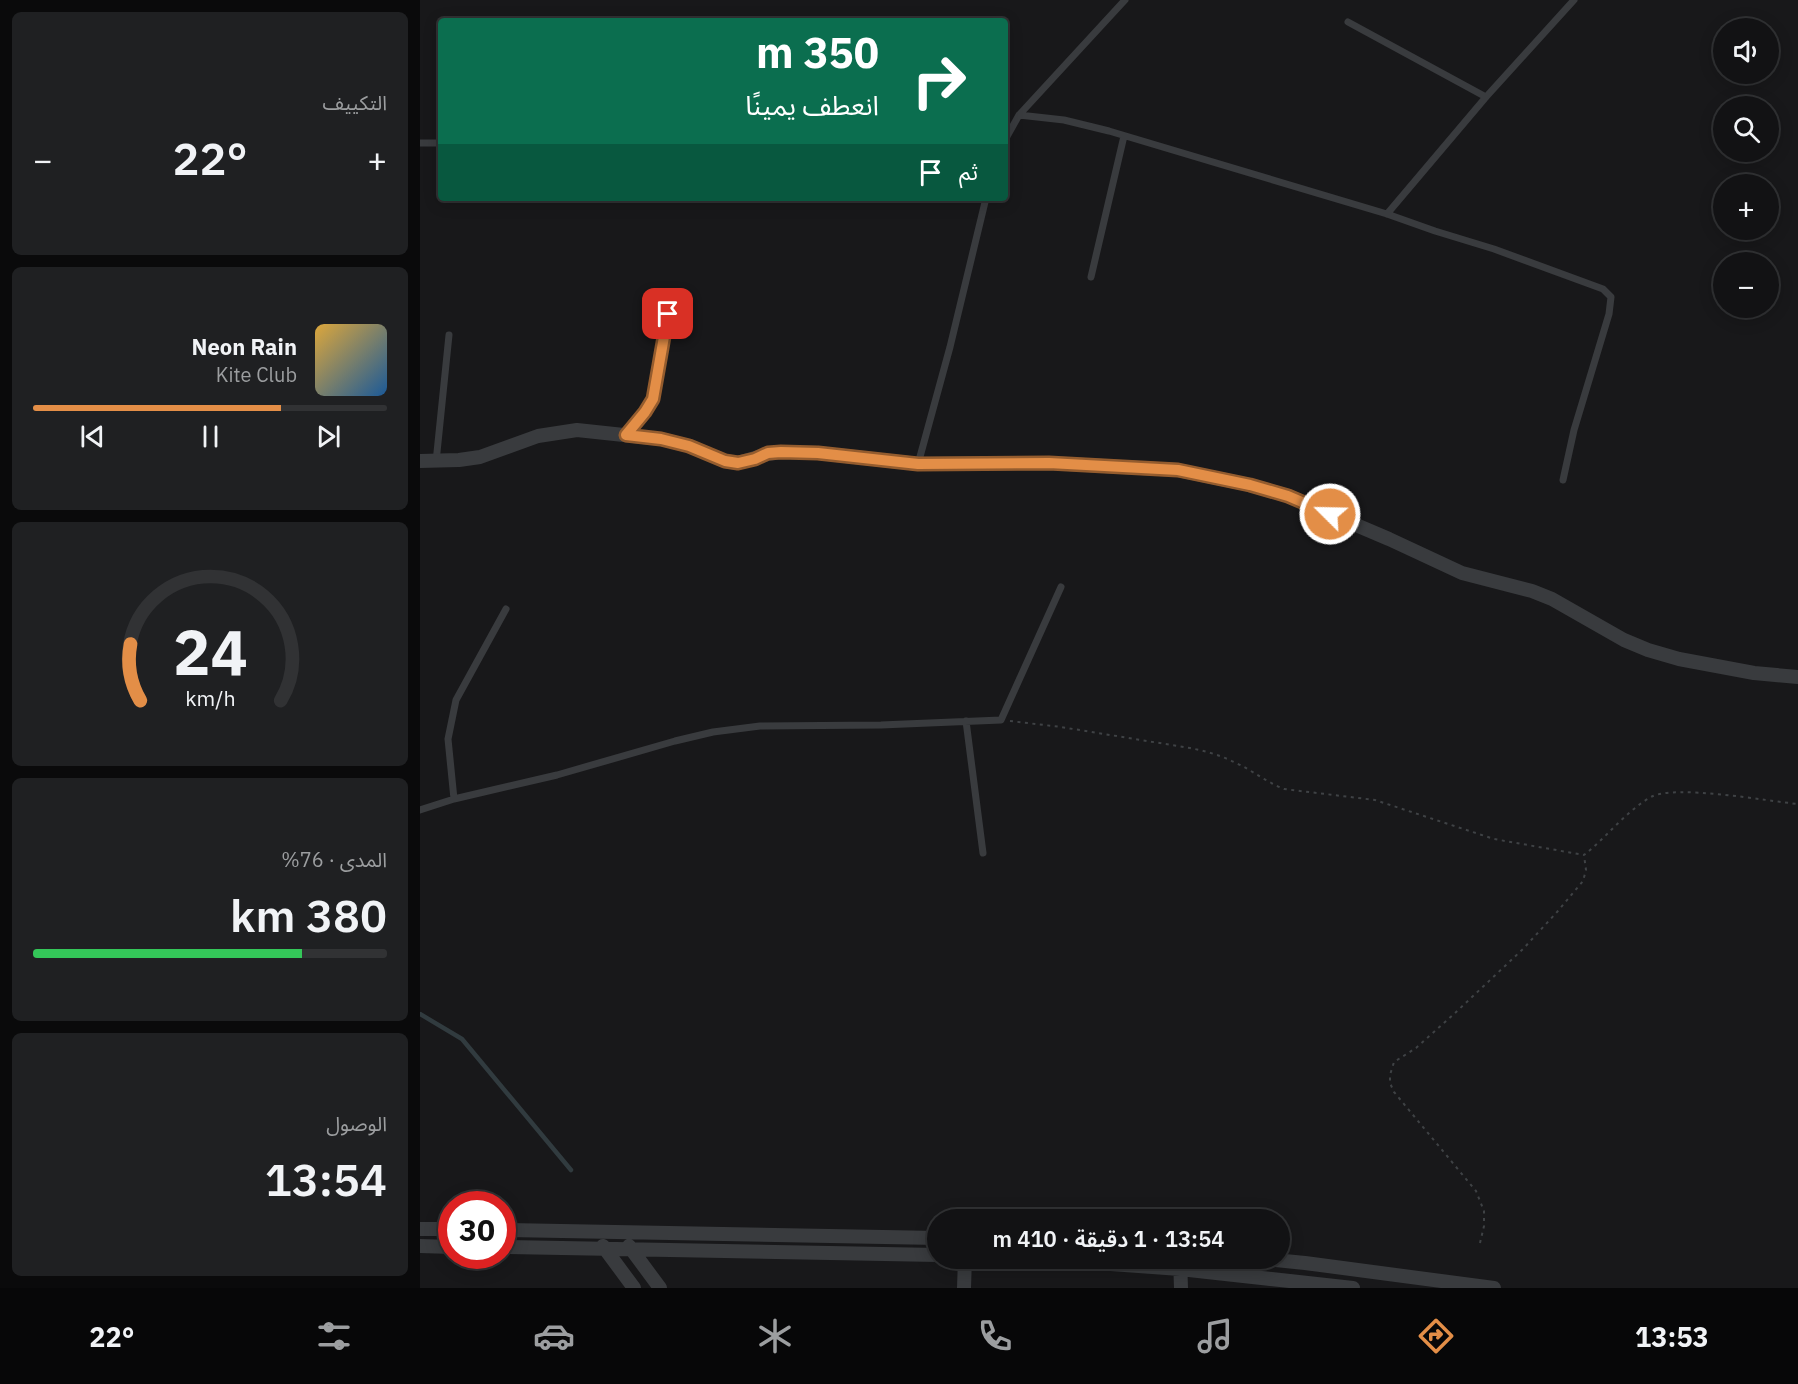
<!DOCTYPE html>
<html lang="ar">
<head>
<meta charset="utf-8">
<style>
  :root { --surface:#121214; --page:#1f2022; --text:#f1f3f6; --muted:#9c9ea0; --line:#313234; --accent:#e38e47 }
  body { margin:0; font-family:"IBM Plex Sans","Noto Sans Arabic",sans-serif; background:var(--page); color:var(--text); direction:rtl; height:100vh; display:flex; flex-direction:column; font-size:22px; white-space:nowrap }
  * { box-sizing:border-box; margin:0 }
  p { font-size:20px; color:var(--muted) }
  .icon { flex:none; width:33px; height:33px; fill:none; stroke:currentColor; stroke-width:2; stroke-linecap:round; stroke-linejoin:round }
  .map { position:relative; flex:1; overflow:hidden; direction:ltr }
  .drawer { display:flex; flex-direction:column; gap:12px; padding:12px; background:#0a0a0b; width:420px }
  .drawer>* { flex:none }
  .hud { position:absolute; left:18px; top:18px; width:570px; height:183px; border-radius:6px; box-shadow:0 3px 15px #0003,0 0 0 2px var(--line); direction:rtl; background:#0b6e4f; color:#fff; overflow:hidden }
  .buttons { position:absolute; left:1293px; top:18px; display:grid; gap:12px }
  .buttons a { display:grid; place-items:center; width:66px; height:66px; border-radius:50%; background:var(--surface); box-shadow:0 3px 15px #0003,0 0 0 2px var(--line); font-size:30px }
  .speed { position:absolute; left:18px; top:1191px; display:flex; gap:12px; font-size:30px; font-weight:700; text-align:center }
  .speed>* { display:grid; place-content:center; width:78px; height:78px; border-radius:50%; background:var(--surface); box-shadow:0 3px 15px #0003,0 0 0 2px var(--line); line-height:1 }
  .speed .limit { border:9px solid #d22; background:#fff; color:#111 }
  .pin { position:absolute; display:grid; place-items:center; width:51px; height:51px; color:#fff; margin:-26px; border-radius:12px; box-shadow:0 3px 9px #0006 }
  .me { position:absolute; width:66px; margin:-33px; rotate:293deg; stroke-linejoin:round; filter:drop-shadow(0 0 4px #0008) }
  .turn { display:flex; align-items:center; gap:21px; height:126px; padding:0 30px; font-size:27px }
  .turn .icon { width:78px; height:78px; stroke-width:2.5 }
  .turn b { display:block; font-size:42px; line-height:51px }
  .then { display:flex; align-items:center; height:57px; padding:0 30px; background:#0003; gap:12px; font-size:22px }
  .big { font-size:45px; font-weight:600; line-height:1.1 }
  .drawer .tile { flex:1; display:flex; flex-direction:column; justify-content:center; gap:9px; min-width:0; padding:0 21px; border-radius:9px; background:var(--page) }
  .drawer .dial { align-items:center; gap:0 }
  .dial svg { height:156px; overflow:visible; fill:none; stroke:var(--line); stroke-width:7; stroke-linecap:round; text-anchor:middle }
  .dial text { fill:var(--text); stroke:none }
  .song { display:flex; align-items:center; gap:18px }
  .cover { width:72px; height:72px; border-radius:9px; background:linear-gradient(135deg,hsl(40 70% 55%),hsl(210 70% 35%)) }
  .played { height:6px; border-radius:3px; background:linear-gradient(90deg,var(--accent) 70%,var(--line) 70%) }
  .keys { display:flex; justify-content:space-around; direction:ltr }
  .heat { display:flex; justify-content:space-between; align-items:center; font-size:33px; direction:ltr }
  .charge { height:9px; border-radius:4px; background:linear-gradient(90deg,#34c759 76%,var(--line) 0) }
  .trip { position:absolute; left:507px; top:1209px; width:363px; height:60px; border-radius:30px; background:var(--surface); box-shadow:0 3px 15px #0003,0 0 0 2px var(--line); font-weight:600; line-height:60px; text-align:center; direction:rtl }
  .menu { display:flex; height:96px; justify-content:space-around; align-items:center; background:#070708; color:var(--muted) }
  .menu .icon { width:42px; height:42px }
  .menu .on { color:var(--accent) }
  .menu b { font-size:27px; color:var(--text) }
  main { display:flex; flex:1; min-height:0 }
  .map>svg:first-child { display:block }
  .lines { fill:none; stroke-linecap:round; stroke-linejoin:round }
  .stream { stroke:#313b3f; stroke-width:4.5 }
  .path { stroke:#3f4245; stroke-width:2; stroke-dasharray:3 4.5; stroke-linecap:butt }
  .service { stroke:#393b3e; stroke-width:7 }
  .minor { stroke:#393b3e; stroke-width:14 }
  .route-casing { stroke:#945c2e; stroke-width:15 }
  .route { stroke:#e38e47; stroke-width:10 }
</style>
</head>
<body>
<main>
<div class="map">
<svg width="1378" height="1288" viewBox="0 0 1378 1288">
  <rect width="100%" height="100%" fill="#18181a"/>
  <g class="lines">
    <path class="stream" d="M0,1014L42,1039L151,1170"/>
    <path class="path" d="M590,721L641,727L770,748C785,751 800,755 814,762C832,770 846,782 864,789L955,800L1074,839L1164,855C1187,837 1206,811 1231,797C1254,784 1347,801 1378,804
      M1060,1243L1064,1226V1211L1056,1191L974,1092L970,1083V1075L974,1062L996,1048L1034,1014L1103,949L1137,912L1163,881L1166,870L1164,855"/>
    <path class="service" d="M928,22L1066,97
      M599,115L705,0
      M585,140L599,115L644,120L689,131L967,214L1015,231L1074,249L1183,289L1191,297L1189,314L1154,430L1143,480
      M0,143H21
      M967,214L1066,97L1154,0
      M671,277L704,136
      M206,435L225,412L233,399L248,314
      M16,462L29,335
      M498,464L530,347L566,198
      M546,721L563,853
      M34,799L28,739L36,700L86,609
      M0,810L34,799L137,775L255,741L293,732L340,726L461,725L581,720L641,587"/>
    <path class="minor" d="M0,461L39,460L60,457L118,436L157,430L241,439L269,446L305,461L318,463L348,454L361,452L398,453L498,464L629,463L757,470L830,485L868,496L969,539L1042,573L1112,591L1132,599L1204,640L1228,650L1259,659L1334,673L1378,677
      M0,1229H32
      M82,1230L518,1238
      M0,1246L32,1247
      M183,1246L214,1288
      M209,1246L240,1288
      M82,1247L518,1255
      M607,1258L760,1269L933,1288
      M760,1258L761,1288
      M834,1258L885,1263L1074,1288
      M544,1288L545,1258"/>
  </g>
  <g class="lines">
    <defs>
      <path id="route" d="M248,314L233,399L225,412L206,435L241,439L269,446L305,461L318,463L335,459L348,453L361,452L398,453L498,464L629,463L758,470L830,485L868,496L910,514"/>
    </defs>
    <use href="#route" class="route-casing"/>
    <use href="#route" class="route"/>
  </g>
</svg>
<div class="buttons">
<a><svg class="icon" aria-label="sound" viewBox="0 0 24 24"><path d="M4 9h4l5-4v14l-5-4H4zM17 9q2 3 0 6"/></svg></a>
<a><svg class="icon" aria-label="search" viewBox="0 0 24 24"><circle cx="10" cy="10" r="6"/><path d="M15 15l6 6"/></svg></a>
<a>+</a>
<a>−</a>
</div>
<div class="speed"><div class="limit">30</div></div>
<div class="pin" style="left:248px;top:314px;background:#d93025"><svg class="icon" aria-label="arrive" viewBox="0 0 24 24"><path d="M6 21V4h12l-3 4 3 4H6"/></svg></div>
<svg class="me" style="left:910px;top:514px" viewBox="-20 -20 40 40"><circle r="17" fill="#e38e47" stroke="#fff" stroke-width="3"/><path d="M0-11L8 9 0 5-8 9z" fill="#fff"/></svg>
<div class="trip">13:54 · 1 دقيقة · 410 m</div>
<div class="hud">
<div class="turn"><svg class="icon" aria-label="right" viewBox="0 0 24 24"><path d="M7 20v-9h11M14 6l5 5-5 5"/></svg><div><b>350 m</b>انعطف يمينًا</div></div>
<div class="then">ثم<svg class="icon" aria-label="arrive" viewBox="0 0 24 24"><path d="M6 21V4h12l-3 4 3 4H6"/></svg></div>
</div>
</div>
<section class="drawer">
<div class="tile"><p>التكييف</p>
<div class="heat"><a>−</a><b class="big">22°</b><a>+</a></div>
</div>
<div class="tile">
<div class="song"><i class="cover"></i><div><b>Neon Rain</b><p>Kite Club</p></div></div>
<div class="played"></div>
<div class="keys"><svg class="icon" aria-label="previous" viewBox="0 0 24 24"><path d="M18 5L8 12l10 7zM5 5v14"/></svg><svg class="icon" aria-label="pause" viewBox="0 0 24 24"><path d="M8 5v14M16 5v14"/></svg><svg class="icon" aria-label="next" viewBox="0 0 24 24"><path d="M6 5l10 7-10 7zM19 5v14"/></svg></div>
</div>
<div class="tile dial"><svg viewBox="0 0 100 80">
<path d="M14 69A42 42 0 1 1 86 69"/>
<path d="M14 69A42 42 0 0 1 9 40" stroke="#e38e47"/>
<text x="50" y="56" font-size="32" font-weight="700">24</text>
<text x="50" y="72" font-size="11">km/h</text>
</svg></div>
<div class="tile"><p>المدى · 76%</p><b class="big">380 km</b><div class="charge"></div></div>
<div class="tile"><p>الوصول</p><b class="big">13:54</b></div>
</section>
</main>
<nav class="menu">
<b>13:53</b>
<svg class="icon on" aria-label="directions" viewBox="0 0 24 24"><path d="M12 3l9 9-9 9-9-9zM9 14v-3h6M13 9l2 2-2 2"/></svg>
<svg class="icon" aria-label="music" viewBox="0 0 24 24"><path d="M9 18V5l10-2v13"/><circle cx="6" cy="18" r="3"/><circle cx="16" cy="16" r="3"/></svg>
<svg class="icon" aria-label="phone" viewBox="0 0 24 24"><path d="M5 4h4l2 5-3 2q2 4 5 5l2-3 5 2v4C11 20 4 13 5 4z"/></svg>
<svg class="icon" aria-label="climate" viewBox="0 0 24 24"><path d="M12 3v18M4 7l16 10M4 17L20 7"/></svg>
<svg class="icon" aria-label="car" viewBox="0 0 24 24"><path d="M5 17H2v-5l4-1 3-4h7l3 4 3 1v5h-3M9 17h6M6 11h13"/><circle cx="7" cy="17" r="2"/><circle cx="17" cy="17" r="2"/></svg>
<svg class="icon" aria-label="filters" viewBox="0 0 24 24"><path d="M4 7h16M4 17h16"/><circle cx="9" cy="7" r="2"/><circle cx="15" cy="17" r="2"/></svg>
<b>22°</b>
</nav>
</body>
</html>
